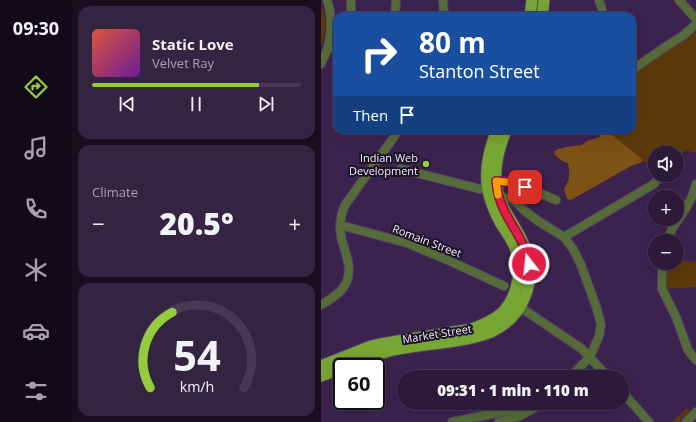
<!DOCTYPE html>
<html lang="en">
<head>
<meta charset="utf-8">
<style>
  :root { --surface:#2d1a3b; --page:#352342; --text:#f1f3f6; --muted:#a7a1af; --line:#483855; --accent:#94cc3d }
  body { margin:0; font-family:"Open Sans",sans-serif; background:var(--page); color:var(--text); height:100vh; display:flex; flex-direction:column; font-size:15px; white-space:nowrap }
  * { box-sizing:border-box; margin:0 }
  p { font-size:13px; color:var(--muted) }
  .icon { flex:none; width:22px; height:22px; fill:none; stroke:currentColor; stroke-width:2; stroke-linecap:round; stroke-linejoin:round }
  .map { position:relative; flex:1; overflow:hidden }
  .sheet { display:flex; flex-direction:column; gap:6px; padding:6px; background:#190e20; width:249px }
  .sheet>* { flex:none }
  .guide { position:absolute; left:12px; top:12px; width:303px; height:122px; border-radius:12px; box-shadow:0 4px 16px #0002,0 0 0 1px var(--line); background:#1a4fa0; color:#fff; overflow:hidden }
  .tools { position:absolute; left:327px; top:146px; display:grid; gap:8px }
  .tools a { display:grid; place-items:center; width:36px; height:36px; border-radius:50%; background:var(--surface); box-shadow:0 4px 16px #0002,0 0 0 1px var(--line); font-size:20px }
  .speed { position:absolute; left:12px; top:358px; display:flex; gap:8px; font-size:20px; font-weight:700; text-align:center }
  .speed>* { display:grid; place-content:center; width:52px; height:52px; border-radius:50%; background:var(--surface); box-shadow:0 4px 16px #0002,0 0 0 1px var(--line); line-height:1 }
  .speed .limit { border:2px solid #111; border-radius:6px; background:#fff; color:#111 }
  .pin { position:absolute; display:grid; place-items:center; width:34px; height:34px; color:#fff; margin:-17px; border-radius:8px; box-shadow:0 2px 6px #0006 }
  .me { position:absolute; width:44px; margin:-22px; rotate:344deg; stroke-linejoin:round; filter:drop-shadow(0 0 3px #0008) }
  .turn { display:flex; align-items:center; gap:14px; height:84px; padding:0 20px; font-size:18px }
  .turn .icon { width:52px; height:52px; stroke-width:2.5 }
  .turn b { display:block; font-size:28px; line-height:34px }
  .then { display:flex; align-items:center; height:38px; padding:0 20px; background:#0003; gap:8px; font-size:15px }
  .big { font-size:30px; font-weight:800; line-height:1.1 }
  .sheet .card { flex:1; display:flex; flex-direction:column; justify-content:center; gap:6px; min-width:0; padding:0 14px; border-radius:12px; background:var(--page) }
  .sheet .dial { align-items:center; gap:0 }
  .dial svg { height:104px; overflow:visible; fill:none; stroke:var(--line); stroke-width:7; stroke-linecap:round; text-anchor:middle }
  .dial text { fill:var(--text); stroke:none }
  .song { display:flex; align-items:center; gap:12px }
  .cover { width:48px; height:48px; border-radius:6px; background:linear-gradient(135deg,hsl(10 70% 55%),hsl(280 70% 35%)) }
  .played { height:4px; border-radius:2px; background:linear-gradient(90deg,var(--accent) 80%,var(--line) 80%) }
  .keys { display:flex; justify-content:space-around; direction:ltr }
  .heat { display:flex; justify-content:space-between; align-items:center; font-size:22px; direction:ltr }
  .trip { position:absolute; left:76px; top:370px; width:232px; height:40px; border-radius:20px; background:var(--surface); box-shadow:0 4px 16px #0002,0 0 0 1px var(--line); font-weight:800; line-height:40px; text-align:center }
  main { display:flex; flex:1; min-height:0 }
  .tabs { display:flex; flex-direction:column; width:72px; justify-content:space-around; align-items:center; background:#120a18; color:var(--muted) }
  .tabs .icon { width:28px; height:28px }
  .tabs .selected { color:var(--accent) }
  .tabs b { font-size:18px; color:var(--text) }
  .map>svg:first-child { display:block }
  .green { fill:#5c3908 }
  .forest { fill:#7e5115 }
  .lines { fill:none; stroke-linecap:round; stroke-linejoin:round }
  .minor-casing { stroke:#563f67; stroke-width:10 }
  .primary-casing { stroke:#563f67; stroke-width:13 }
  .minor { stroke:#556c39; stroke-width:8 }
  .primary { stroke:#78a634; stroke-width:11 }
  .route-casing { stroke:#92132f; stroke-width:10 }
  .route { stroke:#e11d48; stroke-width:7 }
  .slow { stroke:#f59e0b; stroke-width:7 }
  .poi-dot { fill:#94cc3d; stroke:#1d1326; stroke-width:1.5 }
  .labels { text-anchor:middle; stroke-width:4; stroke-linejoin:round; paint-order:stroke }
  .poi-label { font-size:11px; fill:#f5ecfd; stroke:#1d1326; text-anchor:end }
  .street-label { font-size:11px; fill:#f5ecfd; stroke:#1d1326 }
</style>
</head>
<body>
<main>
<nav class="tabs">
<b>09:30</b>
<svg class="icon selected" aria-label="directions" viewBox="0 0 24 24"><path d="M12 3l9 9-9 9-9-9zM9 14v-3h6M13 9l2 2-2 2"/></svg>
<svg class="icon" aria-label="music" viewBox="0 0 24 24"><path d="M9 18V5l10-2v13"/><circle cx="6" cy="18" r="3"/><circle cx="16" cy="16" r="3"/></svg>
<svg class="icon" aria-label="phone" viewBox="0 0 24 24"><path d="M5 4h4l2 5-3 2q2 4 5 5l2-3 5 2v4C11 20 4 13 5 4z"/></svg>
<svg class="icon" aria-label="climate" viewBox="0 0 24 24"><path d="M12 3v18M4 7l16 10M4 17L20 7"/></svg>
<svg class="icon" aria-label="car" viewBox="0 0 24 24"><path d="M5 17H2v-5l4-1 3-4h7l3 4 3 1v5h-3M9 17h6M6 11h13"/><circle cx="7" cy="17" r="2"/><circle cx="17" cy="17" r="2"/></svg>
<svg class="icon" aria-label="filters" viewBox="0 0 24 24"><path d="M4 7h16M4 17h16"/><circle cx="9" cy="7" r="2"/><circle cx="15" cy="17" r="2"/></svg>
</nav>
<section class="sheet">
<div class="card">
<div class="song"><i class="cover"></i><div><b>Static Love</b><p>Velvet Ray</p></div></div>
<div class="played"></div>
<div class="keys"><svg class="icon" aria-label="previous" viewBox="0 0 24 24"><path d="M18 5L8 12l10 7zM5 5v14"/></svg><svg class="icon" aria-label="pause" viewBox="0 0 24 24"><path d="M8 5v14M16 5v14"/></svg><svg class="icon" aria-label="next" viewBox="0 0 24 24"><path d="M6 5l10 7-10 7zM19 5v14"/></svg></div>
</div>
<div class="card"><p>Climate</p>
<div class="heat"><a>−</a><b class="big">20.5°</b><a>+</a></div>
</div>
<div class="card dial"><svg viewBox="0 0 100 80">
<path d="M14 69A42 42 0 1 1 86 69"/>
<path d="M14 69A42 42 0 0 1 31 11" stroke="#94cc3d"/>
<text x="50" y="56" font-size="32" font-weight="700">54</text>
<text x="50" y="72" font-size="11">km/h</text>
</svg></div>
</section>
<div class="map">
<svg width="375" height="422" viewBox="0 0 375 422">
  <rect width="100%" height="100%" fill="#3c234f"/>
  <path class="green" d="M0,5C7,19 5,33 0,47Z
    M375,32V153L364,150L356,161V153H334V160L324,163L288,132L287,130H311V76L342,53L364,41Z
    M356,260L375,262V287L341,289V263H356Z
    M366,408L369,411L357,422H351Z"/>
  <path class="forest" d="M281,130H287L288,132L322,160L319,163L310,166L250,200L246,199L243,189C249,179 249,175 247,163L241,161L233,154L235,150L244,147L261,145L266,141L279,137Z"/>
  <g class="lines">
    <defs>
      <path id="minor" d="M122,0L123,16
        M278,0L281,9V16
        M358,0L375,19
        M30,16V0
        M74,16L75,0
        M7,47L16,49
        M0,64C2,58 6,52 7,47C11,32 11,14 6,0
        M311,70L341,49L363,35L375,24
        M80,169L159,189H167
        M175,181L188,182L204,187L235,200
        M177,196L191,199L204,211L217,221L243,237L252,249L260,265L276,309L280,325L278,336L269,357L249,377
        M19,225L86,243L131,262L183,286
        M243,237L333,184L337,179V175
        M346,241L351,229L365,208L371,197L375,184
        M341,263V289L355,317L367,350L375,360
        M0,305C8,300 16,296 22,288C33,273 26,257 21,241C18,229 19,216 24,205L78,130
        M199,307L261,349L287,377
        M301,392L328,422
        M131,422L201,408L210,410
        M178,422L199,416L222,403
        M365,422L375,412"/>
      <path id="primary" d="M209,16L211,0
        M221,16L223,0
        M0,366L50,346L59,344L151,329C162,325 173,320 181,313C198,295 202,267 193,245C189,237 184,230 180,224C174,213 169,201 167,190C163,169 168,149 176,130
        M23,367C41,360 58,352 77,349C94,346 111,344 128,342C142,340 156,338 170,332C204,316 218,278 202,243C194,224 180,210 176,189C172,168 178,149 185,130
        M0,376L21,368"/>
    </defs>
    <use href="#minor" class="minor-casing"/>
    <use href="#primary" class="primary-casing"/>
    <use href="#minor" class="minor"/>
    <use href="#primary" class="primary"/>
  </g>
  <g class="lines">
    <defs>
      <path id="route" d="M204,187L188,182L175,181C176,192 179,202 184,212C193,230 204,242 208,264"/>
    </defs>
    <use href="#route" class="route-casing"/>
    <use href="#route" class="route"/>
    <path class="slow" d="M177,195L175,181L185,182"/>
  </g>
  <circle class="poi-dot" cx="105" cy="164" r="4"/>
  <g class="labels">
    <g class="poi-label">
      <text x="97" y="162">Indian Web<tspan x="97" dy="13">Development</tspan></text>
    </g>
    <g class="street-label">
      <text transform="translate(106 241) rotate(21)" y="4">Romain Street</text>
      <text transform="translate(116 334) rotate(-9)" y="4">Market Street</text>
    </g>
  </g>
</svg>
<div class="tools">
<a><svg class="icon" aria-label="sound" viewBox="0 0 24 24"><path d="M4 9h4l5-4v14l-5-4H4zM17 9q2 3 0 6"/></svg></a>
<a>+</a>
<a>−</a>
</div>
<div class="speed"><div class="limit">60</div></div>
<div class="pin" style="left:204px;top:187px;background:#d93025"><svg class="icon" aria-label="arrive" viewBox="0 0 24 24"><path d="M6 21V4h12l-3 4 3 4H6"/></svg></div>
<svg class="me" style="left:208px;top:264px" viewBox="-20 -20 40 40"><circle r="17" fill="#e11d48" stroke="#fff" stroke-width="3"/><path d="M0-11L8 9 0 5-8 9z" fill="#fff"/></svg>
<div class="trip">09:31 · 1 min · 110 m</div>
<div class="guide">
<div class="turn"><svg class="icon" aria-label="right" viewBox="0 0 24 24"><path d="M7 20v-9h11M14 6l5 5-5 5"/></svg><div><b>80 m</b>Stanton Street</div></div>
<div class="then">Then<svg class="icon" aria-label="arrive" viewBox="0 0 24 24"><path d="M6 21V4h12l-3 4 3 4H6"/></svg></div>
</div>
</div>
</main>
</body>
</html>
